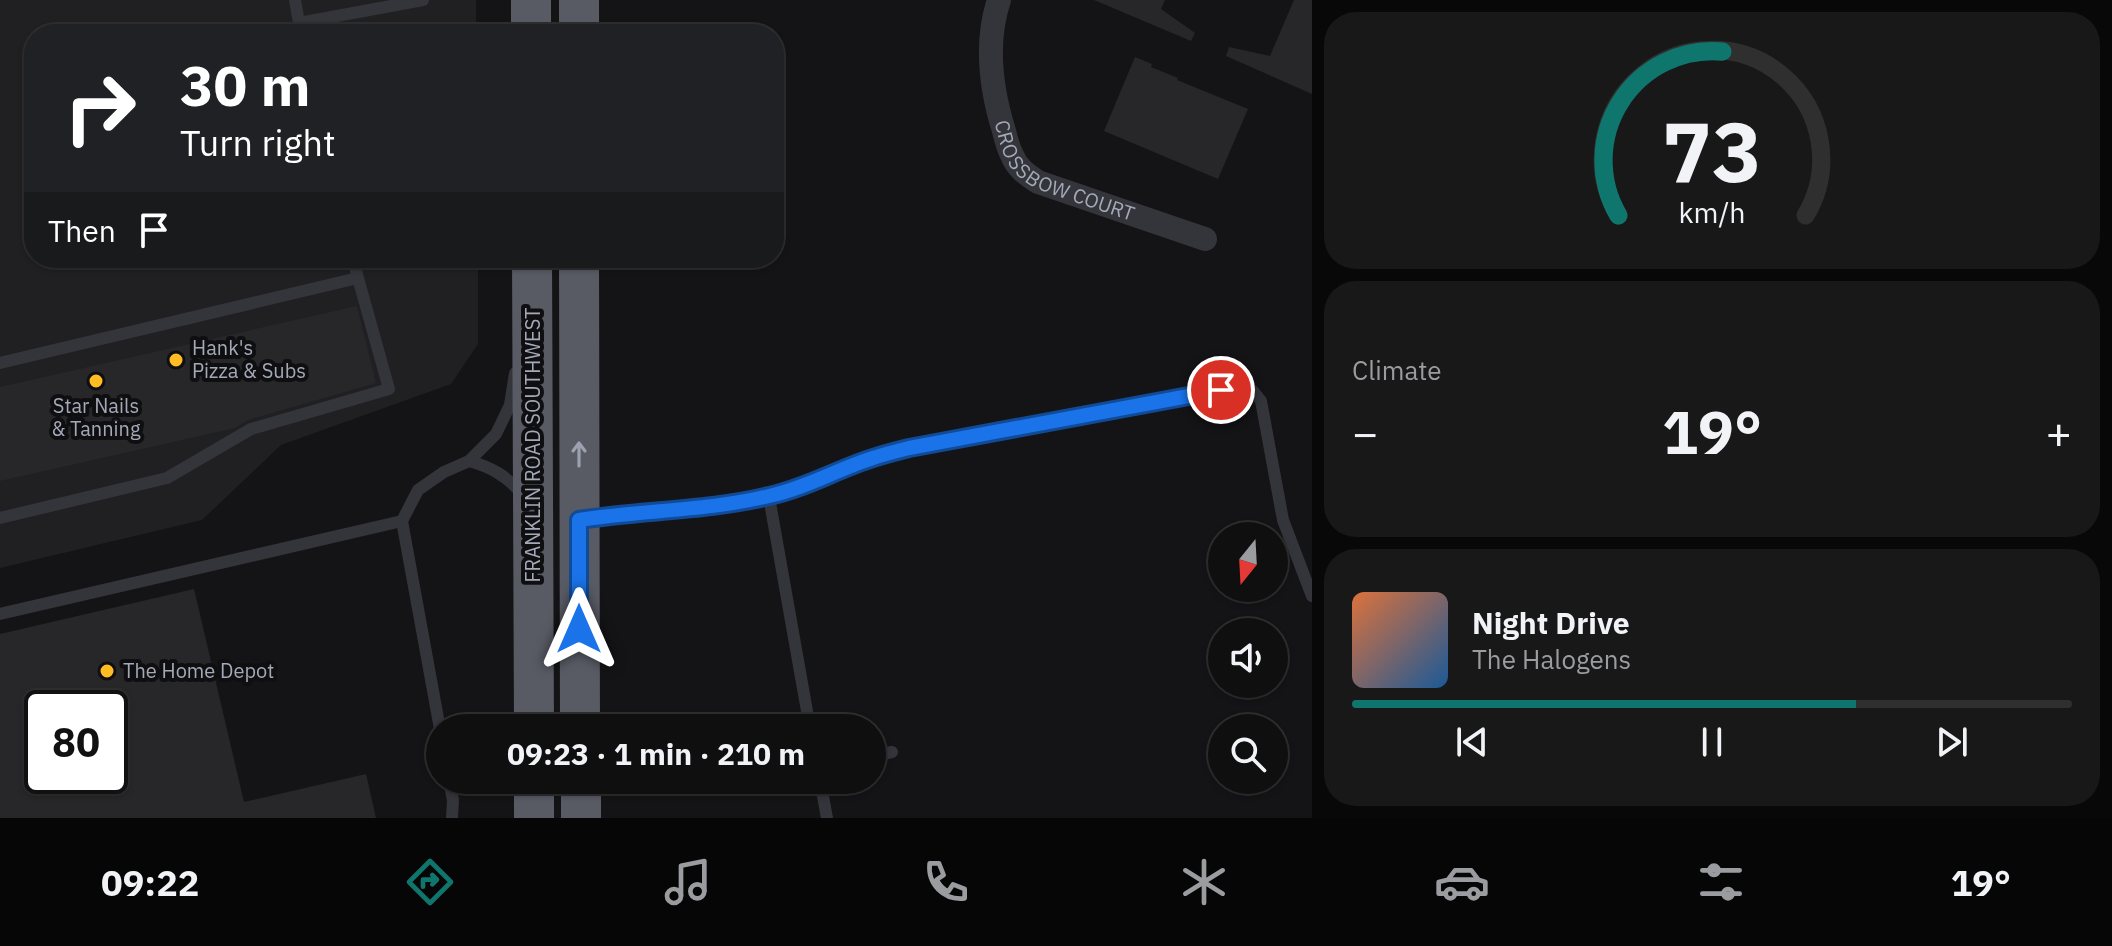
<!DOCTYPE html>
<html lang="en">
<head>
<meta charset="utf-8">
<style>
  :root { --surface:#0f0f10; --page:#181819; --text:#f1f3f6; --muted:#9b9c9f; --line:#2f2f30; --accent:#0f766e }
  body { margin:0; font-family:"IBM Plex Sans",sans-serif; background:var(--page); color:var(--text); height:100vh; display:flex; flex-direction:column; font-size:30px; white-space:nowrap }
  * { box-sizing:border-box; margin:0 }
  p { font-size:26px; color:var(--muted) }
  .icon { flex:none; width:44px; height:44px; fill:none; stroke:currentColor; stroke-width:2; stroke-linecap:round; stroke-linejoin:round }
  .map { position:relative; flex:1; overflow:hidden }
  .side { display:flex; flex-direction:column; gap:12px; padding:12px; background:#080809; width:800px }
  .side>* { flex:none }
  .hud { position:absolute; left:24px; top:24px; width:760px; height:244px; border-radius:32px; box-shadow:0 2px 6px #0004,0 0 0 2px var(--line); background:#202124; color:#fff; overflow:hidden }
  .needle { width:52px; rotate:198deg }
  .controls { position:absolute; left:1208px; top:522px; display:grid; gap:16px }
  .controls a { display:grid; place-items:center; width:80px; height:80px; border-radius:50%; background:var(--surface); box-shadow:0 2px 6px #0004,0 0 0 2px var(--line); font-size:40px }
  .speed { position:absolute; left:24px; top:690px; display:flex; gap:16px; font-size:40px; font-weight:700; text-align:center }
  .speed>* { display:grid; place-content:center; width:104px; height:104px; border-radius:50%; background:var(--surface); box-shadow:0 2px 6px #0004,0 0 0 2px var(--line); line-height:1 }
  .speed .limit { border:4px solid #111; border-radius:12px; background:#fff; color:#111 }
  .pin { position:absolute; display:grid; place-items:center; width:68px; height:68px; color:#fff; margin:-34px; border:4px solid #fff; border-radius:50%; box-shadow:0 2px 8px #0007 }
  .me { position:absolute; width:88px; margin:-44px; rotate:0deg; stroke-linejoin:round; filter:drop-shadow(0 0 6px #0008) }
  .turn { display:flex; align-items:center; gap:28px; height:168px; padding:0 24px; font-size:36px }
  .turn .icon { width:104px; height:104px; stroke-width:2.5 }
  .turn b { display:block; font-size:56px; line-height:68px }
  .then { display:flex; align-items:center; height:76px; padding:0 24px; background:#0003; gap:16px; font-size:30px }
  .big { font-size:60px; font-weight:700; line-height:1.1 }
  .side .tile { flex:1; display:flex; flex-direction:column; justify-content:center; gap:12px; min-width:0; padding:0 28px; border-radius:32px; background:var(--page) }
  .side .dial { align-items:center; gap:0 }
  .dial svg { height:208px; overflow:visible; fill:none; stroke:var(--line); stroke-width:7; stroke-linecap:round; text-anchor:middle }
  .dial text { fill:var(--text); stroke:none }
  .song { display:flex; align-items:center; gap:24px }
  .cover { width:96px; height:96px; border-radius:12px; background:linear-gradient(135deg,hsl(20 70% 55%),hsl(210 70% 35%)) }
  .played { height:8px; border-radius:4px; background:linear-gradient(90deg,var(--accent) 70%,var(--line) 70%) }
  .keys { display:flex; justify-content:space-around; direction:ltr }
  .heat { display:flex; justify-content:space-between; align-items:center; font-size:44px; direction:ltr }
  .trip { position:absolute; left:426px; top:714px; width:460px; height:80px; border-radius:40px; background:var(--surface); box-shadow:0 2px 6px #0004,0 0 0 2px var(--line); font-weight:700; line-height:80px; text-align:center }
  .tab-bar { display:flex; height:128px; justify-content:space-around; align-items:center; background:#060606; color:var(--muted) }
  .tab-bar .icon { width:56px; height:56px }
  .tab-bar .active { color:var(--accent) }
  .tab-bar b { font-size:36px; color:var(--text) }
  main { display:flex; flex:1; min-height:0 }
  .map>svg:first-child { display:block }
  .built { fill:#202023 }
  .building { fill:#27272a; fill-rule:evenodd }
  .lines { fill:none; stroke-linecap:round; stroke-linejoin:round }
  .service { stroke:#34353b; stroke-width:12 }
  .minor { stroke:#34353b; stroke-width:24 }
  .trunk { stroke:#585a64; stroke-width:40 }
  .oneway { stroke:#9ca1b0 }
  .route-casing { stroke:#114b97; stroke-width:20 }
  .route { stroke:#1a73e8; stroke-width:14 }
  .poi-dot { fill:#ffbd23; stroke:#0f0f11; stroke-width:3 }
  .labels { text-anchor:middle; stroke-width:8; stroke-linejoin:round; paint-order:stroke }
  .street-label { font-size:20px; fill:#a4a9b8; stroke:#0f0f11 }
  .poi-label { font-size:20px; fill:#a4a9b8; stroke:#0f0f11; text-anchor:start }
</style>
</head>
<body>
<main>
<div class="map">
<svg width="1312" height="818" viewBox="0 0 1312 818">
  <rect width="100%" height="100%" fill="#141416"/>
  <path class="built" d="M0,0H476V34H34V258H478V344L451,384L281,445L202,520L0,568Z"/>
  <path class="building" d="M1094,0H1165L1161,9L1195,33L1191,41Z
    M1294,0H1312V94L1226,56L1229,47L1270,56Z
    M1135,57L1152,64L1151,67L1178,78L1177,80L1248,109L1218,179L1104,131Z
    M357,306L376,383L248,420L235,428L0,481V387Z
    M194,589L244,802L366,774L376,818H0V634ZM42,708H110V776H42Z"/>
  <g class="lines">
    <path class="service" d="M295,0L301,34
      M299,23L423,0
      M0,363L358,278L353,258
      M469,461C491,467 507,476 522,494
      M769,497L810,728
      M0,518L167,478L251,429L389,389L358,278
      M584,520C645,509 707,511 768,497C805,488 838,470 873,458C885,454 897,451 909,448L1241,387L1253,391L1261,401L1283,520L1312,596
      M402,521L418,490L444,472L469,461L496,434L510,405L515,373
      M0,614L402,521L440,729
      M872,756L892,752
      M449,780L453,800L452,818
      M820,780L827,818"/>
    <path class="minor" id="s1" d="M999,0C985,42 991,89 1004,131C1006,139 1008,148 1012,155C1017,168 1027,175 1038,182L1205,239"/>
    <path class="trunk" d="M531,0V34
      M579,0V34
      M532,258L534,728
      M579,258L580,728
      M534,780V818
      M581,780V818"/>
  </g>
  <defs><path id="oneway-shaft" d="M-6 0H5M1.5-3L5.5 0L1.5 3" fill="none" stroke-width="1.6" stroke-linecap="round" stroke-linejoin="round" transform="scale(2)"/></defs>
  <use class="oneway" href="#oneway-shaft" transform="translate(579 454) rotate(-90)"/>
  <g class="lines">
    <defs>
      <path id="route" d="M579,629V520C642,510 707,511 769,496C806,488 838,469 873,458C885,454 897,451 909,448L1221,390"/>
    </defs>
    <use href="#route" class="route-casing"/>
    <use href="#route" class="route"/>
  </g>
  <g class="poi-dot">
    <circle cx="176" cy="360" r="8"/>
    <circle cx="96" cy="381" r="8"/>
    <circle cx="107" cy="671" r="8"/>
  </g>
  <g class="labels">
    <g class="street-label">
      <text dy="7" stroke="none"><textPath href="#s1" startOffset="210">CROSSBOW COURT</textPath></text>
      <text transform="translate(533 445) rotate(-90)" y="7">FRANKLIN ROAD SOUTHWEST</text>
    </g>
    <g class="poi-label">
      <text x="192" y="355">Hank's<tspan x="192" dy="23">Pizza &amp; Subs</tspan></text>
      <text x="96" y="413" text-anchor="middle">Star Nails<tspan x="96" dy="23">&amp; Tanning</tspan></text>
      <text x="123" y="678">The Home Depot</text>
    </g>
  </g>
</svg>
<div class="controls">
<a><svg class="needle" viewBox="-14 -14 28 28"><path d="M0-13l5 13h-10z" fill="#e53935"/><path d="M0 13l5-13h-10z" fill="#9b9c9f"/></svg></a>
<a><svg class="icon" aria-label="sound" viewBox="0 0 24 24"><path d="M4 9h4l5-4v14l-5-4H4zM17 9q2 3 0 6"/></svg></a>
<a><svg class="icon" aria-label="search" viewBox="0 0 24 24"><circle cx="10" cy="10" r="6"/><path d="M15 15l6 6"/></svg></a>
</div>
<div class="speed"><div class="limit">80</div></div>
<div class="pin" style="left:1221px;top:390px;background:#d93025"><svg class="icon" aria-label="arrive" viewBox="0 0 24 24"><path d="M6 21V4h12l-3 4 3 4H6"/></svg></div>
<svg class="me" style="left:579px;top:629px" viewBox="-20 -20 40 40"><path d="M0-17L14 15 0 8-14 15z" fill="#1a73e8" stroke="#fff" stroke-width="4"/></svg>
<div class="trip">09:23 · 1 min · 210 m</div>
<div class="hud">
<div class="turn"><svg class="icon" aria-label="right" viewBox="0 0 24 24"><path d="M7 20v-9h11M14 6l5 5-5 5"/></svg><div><b>30 m</b>Turn right</div></div>
<div class="then">Then<svg class="icon" aria-label="arrive" viewBox="0 0 24 24"><path d="M6 21V4h12l-3 4 3 4H6"/></svg></div>
</div>
</div>
<section class="side">
<div class="tile dial"><svg viewBox="0 0 100 80">
<path d="M14 69A42 42 0 1 1 86 69"/>
<path d="M14 69A42 42 0 0 1 54 6" stroke="#0f766e"/>
<text x="50" y="56" font-size="32" font-weight="700">73</text>
<text x="50" y="72" font-size="11">km/h</text>
</svg></div>
<div class="tile"><p>Climate</p>
<div class="heat"><a>−</a><b class="big">19°</b><a>+</a></div>
</div>
<div class="tile">
<div class="song"><i class="cover"></i><div><b>Night Drive</b><p>The Halogens</p></div></div>
<div class="played"></div>
<div class="keys"><svg class="icon" aria-label="previous" viewBox="0 0 24 24"><path d="M18 5L8 12l10 7zM5 5v14"/></svg><svg class="icon" aria-label="pause" viewBox="0 0 24 24"><path d="M8 5v14M16 5v14"/></svg><svg class="icon" aria-label="next" viewBox="0 0 24 24"><path d="M6 5l10 7-10 7zM19 5v14"/></svg></div>
</div>
</section>
</main>
<nav class="tab-bar">
<b>09:22</b>
<svg class="icon active" aria-label="directions" viewBox="0 0 24 24"><path d="M12 3l9 9-9 9-9-9zM9 14v-3h6M13 9l2 2-2 2"/></svg>
<svg class="icon" aria-label="music" viewBox="0 0 24 24"><path d="M9 18V5l10-2v13"/><circle cx="6" cy="18" r="3"/><circle cx="16" cy="16" r="3"/></svg>
<svg class="icon" aria-label="phone" viewBox="0 0 24 24"><path d="M5 4h4l2 5-3 2q2 4 5 5l2-3 5 2v4C11 20 4 13 5 4z"/></svg>
<svg class="icon" aria-label="climate" viewBox="0 0 24 24"><path d="M12 3v18M4 7l16 10M4 17L20 7"/></svg>
<svg class="icon" aria-label="car" viewBox="0 0 24 24"><path d="M5 17H2v-5l4-1 3-4h7l3 4 3 1v5h-3M9 17h6M6 11h13"/><circle cx="7" cy="17" r="2"/><circle cx="17" cy="17" r="2"/></svg>
<svg class="icon" aria-label="filters" viewBox="0 0 24 24"><path d="M4 7h16M4 17h16"/><circle cx="9" cy="7" r="2"/><circle cx="15" cy="17" r="2"/></svg>
<b>19°</b>
</nav>
</body>
</html>
